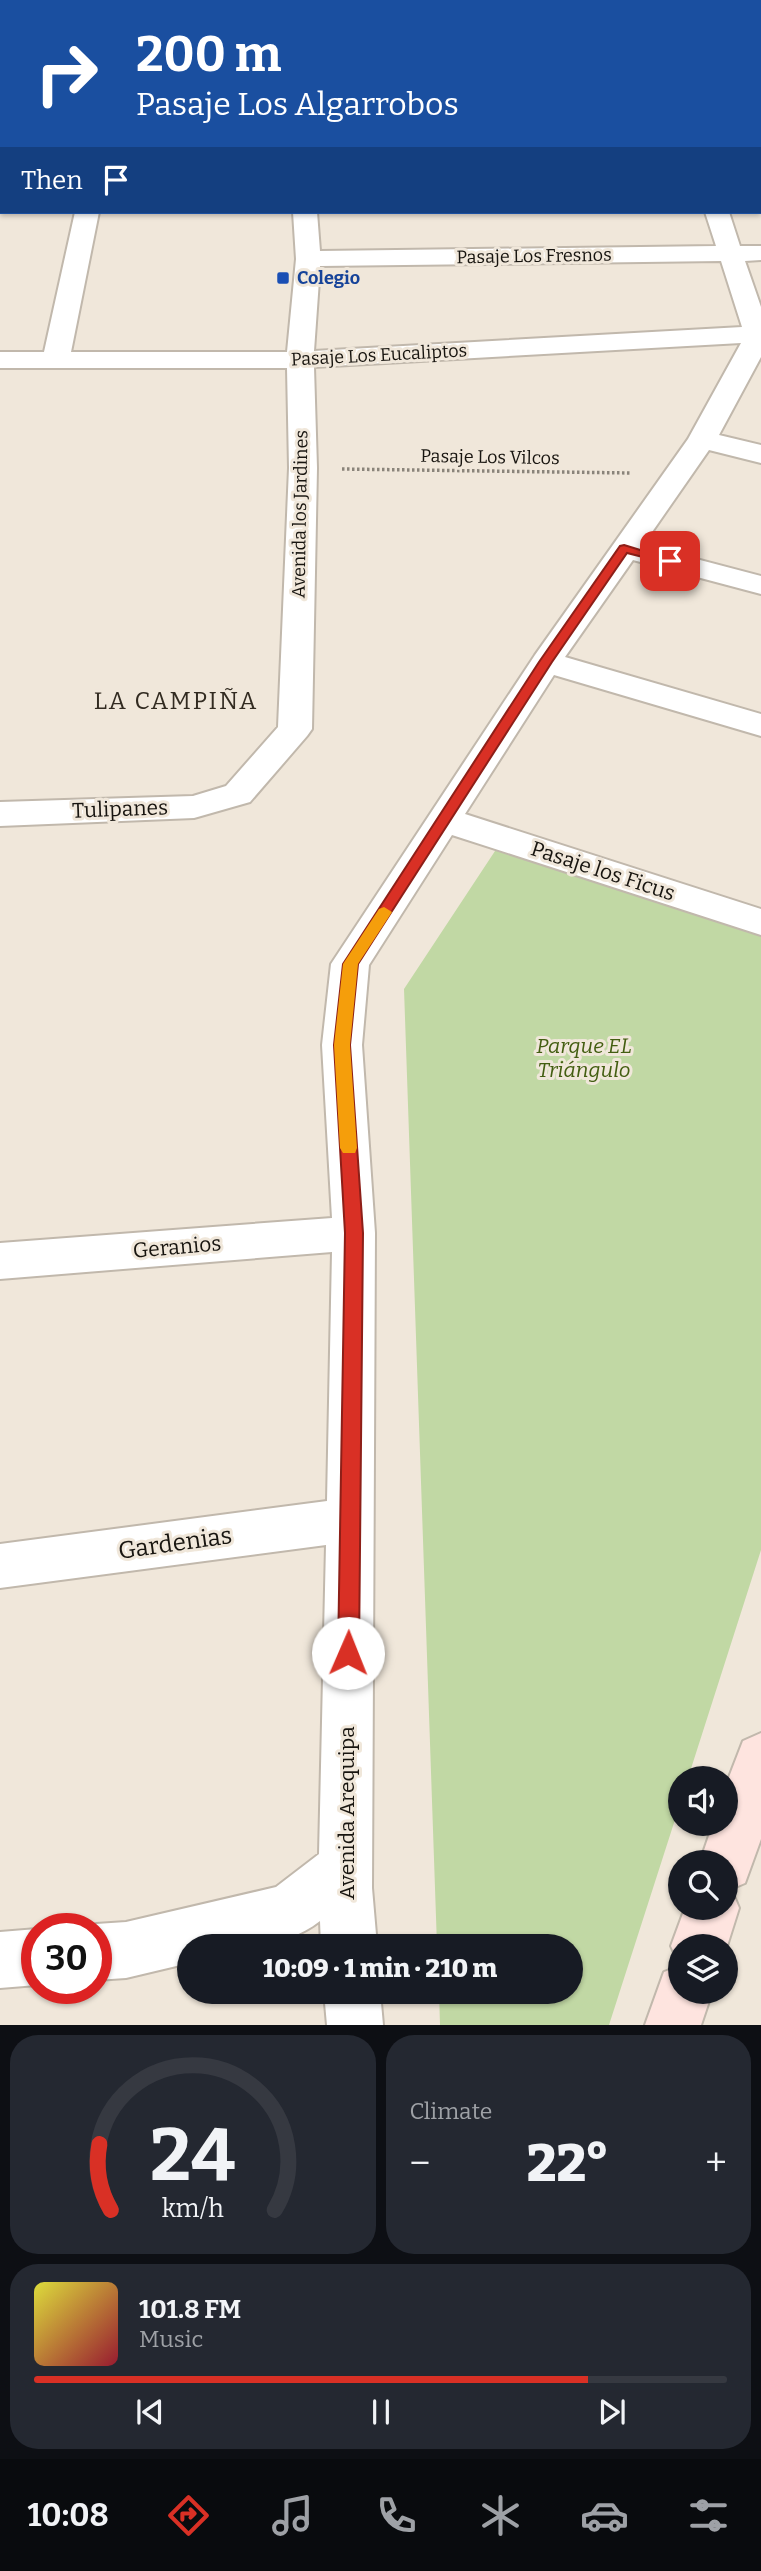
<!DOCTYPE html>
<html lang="en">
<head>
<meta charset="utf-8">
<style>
  :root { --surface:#171b24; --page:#242831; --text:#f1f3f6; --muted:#9ea1a6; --line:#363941; --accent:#d93025 }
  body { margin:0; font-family:Bitter,serif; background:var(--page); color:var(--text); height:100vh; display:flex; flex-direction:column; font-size:26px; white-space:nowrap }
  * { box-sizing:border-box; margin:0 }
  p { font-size:23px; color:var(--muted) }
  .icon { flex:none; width:38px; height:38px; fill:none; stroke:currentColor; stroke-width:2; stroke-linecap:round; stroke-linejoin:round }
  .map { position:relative; height:2025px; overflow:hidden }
  .side { display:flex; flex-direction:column; gap:10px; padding:10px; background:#0d0f14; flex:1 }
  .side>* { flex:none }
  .hud { position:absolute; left:0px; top:0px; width:761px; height:214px; box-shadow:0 2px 5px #0004; background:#1a4fa0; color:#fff; overflow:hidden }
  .fabs { position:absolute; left:668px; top:1766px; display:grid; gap:14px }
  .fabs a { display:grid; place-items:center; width:70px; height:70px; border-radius:50%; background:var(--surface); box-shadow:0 2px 5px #0004; font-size:35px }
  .speed { position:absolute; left:21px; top:1913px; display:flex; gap:14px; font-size:35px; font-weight:700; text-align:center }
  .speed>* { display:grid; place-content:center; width:91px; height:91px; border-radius:50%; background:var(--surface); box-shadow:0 2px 5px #0004; line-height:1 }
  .speed .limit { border:10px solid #d22; background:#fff; color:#111 }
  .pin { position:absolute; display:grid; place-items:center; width:60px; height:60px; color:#fff; margin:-30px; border-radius:14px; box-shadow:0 4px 10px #0006 }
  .me { position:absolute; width:77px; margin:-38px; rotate:1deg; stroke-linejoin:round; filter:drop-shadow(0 0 5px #0008) }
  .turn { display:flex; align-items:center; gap:24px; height:147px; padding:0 21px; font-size:32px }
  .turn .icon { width:91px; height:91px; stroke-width:2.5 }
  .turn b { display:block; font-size:49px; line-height:60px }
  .then { display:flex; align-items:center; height:66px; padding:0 21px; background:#0003; gap:14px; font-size:26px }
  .big { font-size:52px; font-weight:800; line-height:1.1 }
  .side .tile { flex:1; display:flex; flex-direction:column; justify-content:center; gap:10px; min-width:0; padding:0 24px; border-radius:28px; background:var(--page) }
  .side .dial { align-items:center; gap:0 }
  .dial svg { height:182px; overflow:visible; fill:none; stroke:var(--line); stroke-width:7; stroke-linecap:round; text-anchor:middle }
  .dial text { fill:var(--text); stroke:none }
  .song { display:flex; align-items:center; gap:21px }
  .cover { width:84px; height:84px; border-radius:10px; background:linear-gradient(135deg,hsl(60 70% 55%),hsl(350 70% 35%)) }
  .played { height:7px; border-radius:4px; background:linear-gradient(90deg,var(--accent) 80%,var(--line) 80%) }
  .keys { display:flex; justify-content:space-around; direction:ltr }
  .heat { display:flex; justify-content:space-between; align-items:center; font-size:38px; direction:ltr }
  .side .tiles { flex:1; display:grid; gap:10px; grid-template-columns:1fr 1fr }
  .tile:last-child { grid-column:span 2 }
  .trip { position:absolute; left:177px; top:1934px; width:406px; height:70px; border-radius:35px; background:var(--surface); box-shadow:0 2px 5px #0004; font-weight:800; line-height:70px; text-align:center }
  .tabs { display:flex; height:112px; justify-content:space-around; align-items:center; background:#090b0e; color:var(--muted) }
  .tabs .icon { width:49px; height:49px }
  .tabs .current { color:var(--accent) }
  .tabs b { font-size:32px; color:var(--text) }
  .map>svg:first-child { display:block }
  .green { fill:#c1d8a4 }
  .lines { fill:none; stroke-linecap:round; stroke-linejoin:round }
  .street-casing { stroke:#c1b8ac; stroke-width:4 }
  .secondary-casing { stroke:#c1b8ac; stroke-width:4 }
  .path { stroke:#8a847a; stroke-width:3.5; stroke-dasharray:2.5 2.5; stroke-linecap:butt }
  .street { fill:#fff; fill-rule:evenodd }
  .secondary { fill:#fee4df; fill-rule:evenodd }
  .route { fill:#d93025; stroke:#8d1f18; stroke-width:2 }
  .slow { fill:#f59e0b }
  .transit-dot { fill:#1a4fb4; stroke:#f0e7da; stroke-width:2.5 }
  .labels { text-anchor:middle; stroke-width:6; stroke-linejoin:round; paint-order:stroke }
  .far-street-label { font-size:18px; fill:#17140f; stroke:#f0e7da }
  .far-transit-label { font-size:18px; font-weight:bold; fill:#164399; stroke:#f0e7da; text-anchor:start }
  .street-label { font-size:21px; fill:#17140f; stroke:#f0e7da }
  .park-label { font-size:21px; font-style:italic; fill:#435e11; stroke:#f0e7da }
  .quarter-label { font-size:24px; letter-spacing:2px; fill:#322b21; stroke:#f0e7da }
  .near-street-label { font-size:24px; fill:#17140f; stroke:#f0e7da }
</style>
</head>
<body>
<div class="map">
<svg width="761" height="2025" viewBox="0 0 761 2025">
  <rect width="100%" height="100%" fill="#f0e7da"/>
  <path class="green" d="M497,848L761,925V1550L688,1778H681V1801L609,2025H440L439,1992H570V1946H437L404,989Z"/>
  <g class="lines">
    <defs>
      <path id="street" d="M126,0H146V2H126Z
        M284,0H304V2H284Z
        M639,0H659L660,2H640Z
        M760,22H761V34H760Z
        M760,88H761V102L760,101Z
        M760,161H761V175H760Z
        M75,212H99L71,352H287L296,259L293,212H317L320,251L716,246L705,212H729L740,246H761V260L745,261L761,307V357L719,435L761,445V463L709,450L643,545L761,576V594L633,560L565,657L761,714V736L554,675L465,814L761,909V935L452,835L369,965L362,1045L375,1233L372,1888L377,1946H321L320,1921C282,1951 234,1946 189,1946V1963L126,1978L96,1980V1928H86L96,1924L126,1922L276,1887L319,1854L326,1545L0,1588V1544L327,1501L332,1252L0,1279V1243L332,1218L322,1045L331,964L535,655L688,439L741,343L314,367L317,468L312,729L307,736L250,802L194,818L0,826V802L193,796L226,786L278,727L289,468L287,368H0V352H44ZM721,261L742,327L314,351L320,266Z
        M37,1929V1985L0,1988V1932Z
        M324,1992H380L383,2025H327Z"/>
      <path id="secondary" d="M761,1733V1839L745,1883L731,1889L739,1908L727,1946H681V1992H712L701,2025H645L664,1972L680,1966L671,1946L685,1908H726V1862H700L713,1824H726V1785L743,1741Z"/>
    </defs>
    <use href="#street" class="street-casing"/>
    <use href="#secondary" class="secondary-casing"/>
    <path class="path" d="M342,469L631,473"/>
    <use href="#street" class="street"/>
    <use href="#secondary" class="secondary"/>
  </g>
  <path class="route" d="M624,545L676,561L670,564L627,553L552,662L358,964L350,1045L363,1233L359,1653L356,1660L348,1663L341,1660L338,1653L345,1233L334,1045L343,964L539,662L620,546Z"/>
  <path class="slow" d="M384,907L392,912L358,964L350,1045L357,1148L355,1153H343L340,1148L334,1045L343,964L379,909Z"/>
  <rect class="transit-dot" x="276" y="271" width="14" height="14" rx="3.5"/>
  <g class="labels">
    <g class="far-street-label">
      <text transform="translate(534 256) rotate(-1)" y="6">Pasaje Los Fresnos</text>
      <text transform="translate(379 355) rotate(-3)" y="6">Pasaje Los Eucaliptos</text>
      <text transform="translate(490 457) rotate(1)" y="6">Pasaje Los Vilcos</text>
      <text transform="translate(300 514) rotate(-89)" y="6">Avenida los Jardines</text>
    </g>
    <g class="far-transit-label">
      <text x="297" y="284">Colegio</text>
    </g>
    <g class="street-label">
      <text transform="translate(120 809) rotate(-2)" y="7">Tulipanes</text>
      <text transform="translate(603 871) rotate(18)" y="7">Pasaje los Ficus</text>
      <text transform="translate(177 1247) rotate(-5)" y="7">Geranios</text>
      <text transform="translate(347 1813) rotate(-90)" y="7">Avenida Arequipa</text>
    </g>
    <g class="park-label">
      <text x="584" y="1053">Parque EL<tspan x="584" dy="24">Triángulo</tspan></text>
    </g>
    <g class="quarter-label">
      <text x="176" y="709">LA CAMPIÑA</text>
    </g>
    <g class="near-street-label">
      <text transform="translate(175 1543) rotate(-8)" y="8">Gardenias</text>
    </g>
  </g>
</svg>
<div class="fabs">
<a><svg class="icon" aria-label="sound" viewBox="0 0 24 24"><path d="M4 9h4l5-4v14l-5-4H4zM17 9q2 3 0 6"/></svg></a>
<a><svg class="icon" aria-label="search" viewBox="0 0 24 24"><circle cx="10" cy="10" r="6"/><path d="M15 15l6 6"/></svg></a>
<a><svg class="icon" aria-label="layers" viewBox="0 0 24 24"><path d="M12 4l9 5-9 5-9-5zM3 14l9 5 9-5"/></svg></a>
</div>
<div class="speed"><div class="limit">30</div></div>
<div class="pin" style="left:670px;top:561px;background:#d93025"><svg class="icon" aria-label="arrive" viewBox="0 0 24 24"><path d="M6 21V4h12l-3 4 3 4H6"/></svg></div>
<svg class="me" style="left:348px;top:1653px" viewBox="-20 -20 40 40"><circle r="19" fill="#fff"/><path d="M0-13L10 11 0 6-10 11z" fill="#d93025"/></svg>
<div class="trip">10:09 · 1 min · 210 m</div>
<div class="hud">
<div class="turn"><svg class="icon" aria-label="right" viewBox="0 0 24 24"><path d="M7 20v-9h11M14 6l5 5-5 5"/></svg><div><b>200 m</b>Pasaje Los Algarrobos</div></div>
<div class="then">Then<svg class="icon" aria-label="arrive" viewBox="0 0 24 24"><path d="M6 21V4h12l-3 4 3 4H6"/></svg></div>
</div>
</div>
<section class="side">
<div class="tiles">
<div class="tile dial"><svg viewBox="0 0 100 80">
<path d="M14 69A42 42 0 1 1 86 69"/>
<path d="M14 69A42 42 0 0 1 9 40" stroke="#d93025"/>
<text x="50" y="56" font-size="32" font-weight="700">24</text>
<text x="50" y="72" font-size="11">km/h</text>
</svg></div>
<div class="tile"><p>Climate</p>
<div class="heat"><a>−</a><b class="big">22°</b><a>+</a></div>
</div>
<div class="tile">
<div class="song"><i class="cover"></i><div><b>101.8 FM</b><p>Music</p></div></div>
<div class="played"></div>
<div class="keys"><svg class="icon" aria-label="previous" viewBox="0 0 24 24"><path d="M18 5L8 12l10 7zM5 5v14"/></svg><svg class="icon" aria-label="pause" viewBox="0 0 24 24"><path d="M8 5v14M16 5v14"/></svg><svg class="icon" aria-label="next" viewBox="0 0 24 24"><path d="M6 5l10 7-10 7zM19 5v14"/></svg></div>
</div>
</div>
</section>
<nav class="tabs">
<b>10:08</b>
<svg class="icon current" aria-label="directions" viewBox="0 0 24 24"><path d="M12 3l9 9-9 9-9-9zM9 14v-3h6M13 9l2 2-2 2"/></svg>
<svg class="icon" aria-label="music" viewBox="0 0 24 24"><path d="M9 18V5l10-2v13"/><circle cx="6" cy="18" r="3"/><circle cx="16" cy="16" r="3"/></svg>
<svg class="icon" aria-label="phone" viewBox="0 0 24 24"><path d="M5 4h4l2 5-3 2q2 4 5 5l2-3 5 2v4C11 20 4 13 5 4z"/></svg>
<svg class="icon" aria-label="climate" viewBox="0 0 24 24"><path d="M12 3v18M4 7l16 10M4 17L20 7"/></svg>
<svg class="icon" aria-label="car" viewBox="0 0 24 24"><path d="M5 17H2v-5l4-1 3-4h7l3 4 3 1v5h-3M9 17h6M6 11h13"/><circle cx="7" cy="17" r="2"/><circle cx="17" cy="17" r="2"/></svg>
<svg class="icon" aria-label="filters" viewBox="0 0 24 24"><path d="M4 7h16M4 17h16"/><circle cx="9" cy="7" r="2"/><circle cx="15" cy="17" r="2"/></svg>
</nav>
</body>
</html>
